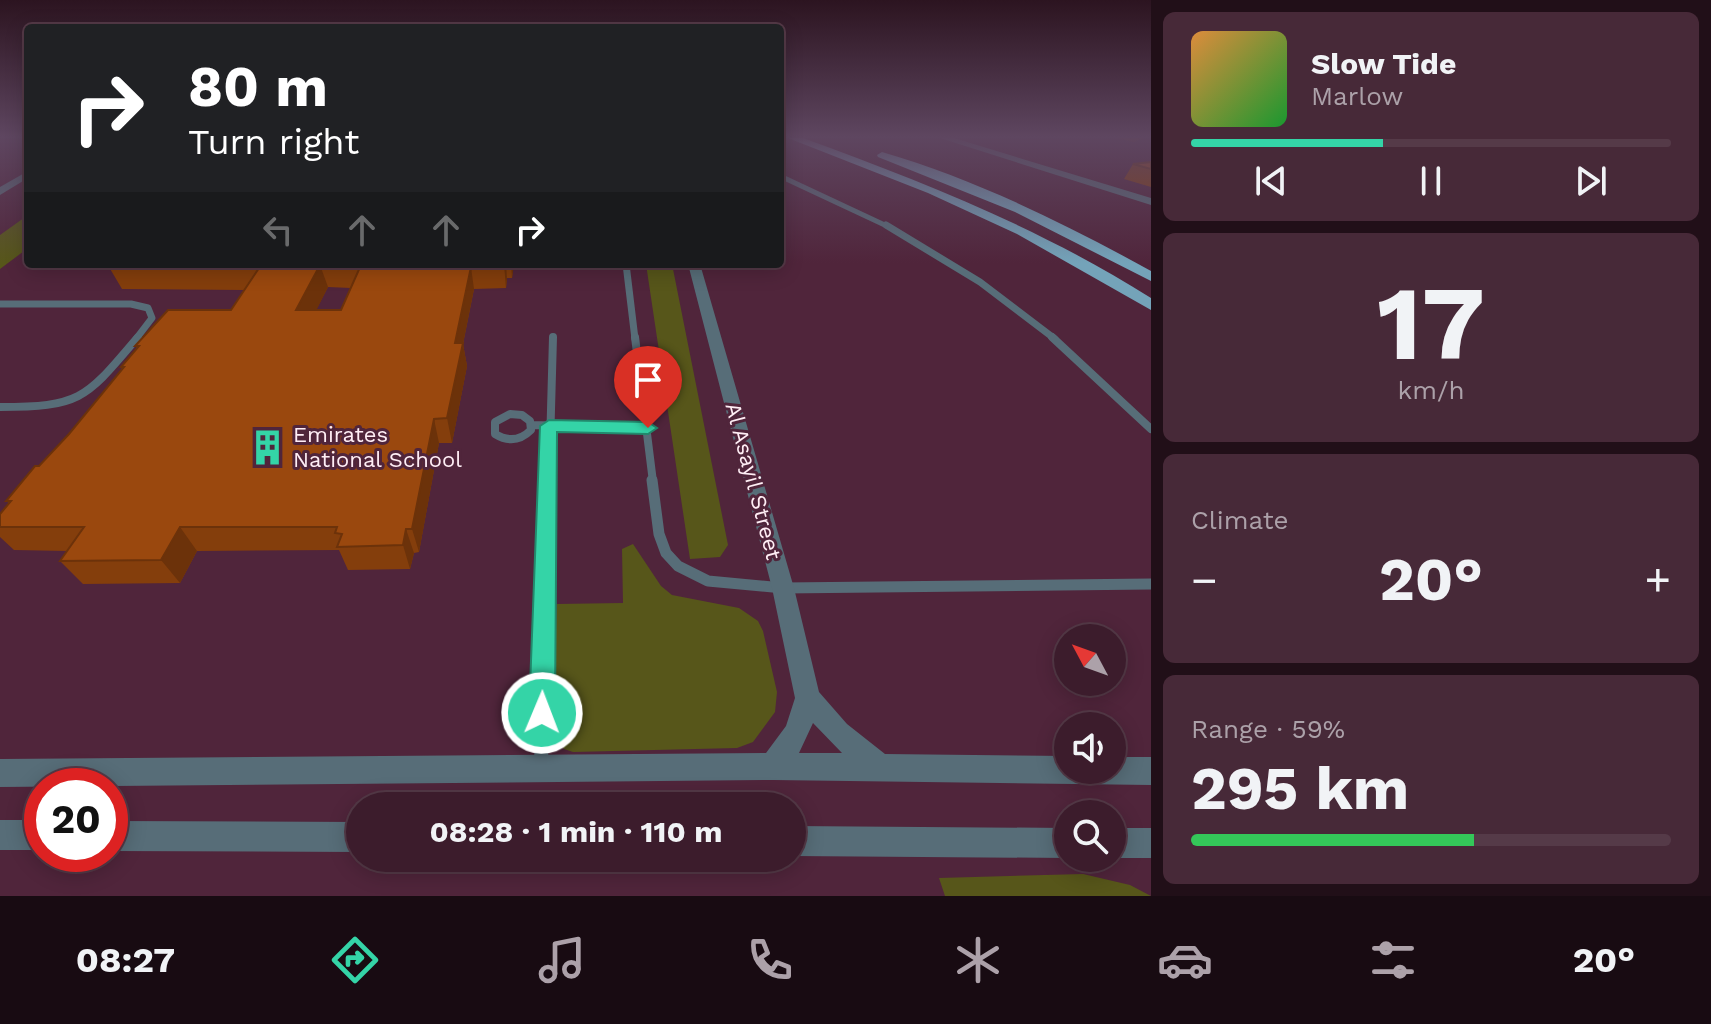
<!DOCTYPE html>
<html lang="en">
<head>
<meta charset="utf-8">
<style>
  :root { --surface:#3c1c2c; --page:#472938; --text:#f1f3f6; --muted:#aca1a9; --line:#553a48; --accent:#34d4a7 }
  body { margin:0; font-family:"Work Sans",sans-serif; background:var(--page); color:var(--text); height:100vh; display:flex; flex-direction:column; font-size:30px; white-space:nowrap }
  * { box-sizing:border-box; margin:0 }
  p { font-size:26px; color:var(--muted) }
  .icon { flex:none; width:44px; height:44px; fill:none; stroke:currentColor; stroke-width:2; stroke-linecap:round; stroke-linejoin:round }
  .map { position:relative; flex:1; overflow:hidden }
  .details { display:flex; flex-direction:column; gap:12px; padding:12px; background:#210f18; width:560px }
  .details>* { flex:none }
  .top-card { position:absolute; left:24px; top:24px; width:760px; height:244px; border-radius:8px; box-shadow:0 4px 20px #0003,0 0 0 2px var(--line); background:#202124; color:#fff; overflow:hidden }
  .needle { width:52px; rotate:311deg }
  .tools { position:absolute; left:1054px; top:624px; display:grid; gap:16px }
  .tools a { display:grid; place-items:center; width:72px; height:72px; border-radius:50%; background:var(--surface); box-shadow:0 4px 20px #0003,0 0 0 2px var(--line); font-size:40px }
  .speed { position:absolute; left:24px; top:768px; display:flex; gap:16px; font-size:40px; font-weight:700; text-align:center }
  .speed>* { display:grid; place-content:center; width:104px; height:104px; border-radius:50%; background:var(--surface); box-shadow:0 4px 20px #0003,0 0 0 2px var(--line); line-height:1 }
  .speed .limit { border:12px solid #d22; background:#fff; color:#111 }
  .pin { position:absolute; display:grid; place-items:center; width:68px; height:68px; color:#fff; margin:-82px -34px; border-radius:50% 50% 50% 0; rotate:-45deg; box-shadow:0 0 8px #0007 }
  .pin .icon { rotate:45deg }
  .me { position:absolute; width:88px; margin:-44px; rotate:1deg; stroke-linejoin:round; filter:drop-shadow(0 0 6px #0008) }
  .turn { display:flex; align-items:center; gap:28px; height:168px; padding:0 32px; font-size:36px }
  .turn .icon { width:104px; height:104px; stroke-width:2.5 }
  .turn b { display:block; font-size:56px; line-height:68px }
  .lanes { display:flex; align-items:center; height:76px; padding:0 32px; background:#0003; justify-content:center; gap:40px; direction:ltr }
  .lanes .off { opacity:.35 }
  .big { font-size:60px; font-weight:700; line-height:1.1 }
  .details .widget { flex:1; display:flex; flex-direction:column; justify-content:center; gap:12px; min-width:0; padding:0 28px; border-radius:12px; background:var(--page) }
  .details .dial { align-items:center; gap:0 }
  .dial b { font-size:104px; line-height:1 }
  .song { display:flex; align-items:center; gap:24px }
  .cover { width:96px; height:96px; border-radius:12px; background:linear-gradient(135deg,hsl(30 70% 55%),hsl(130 70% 35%)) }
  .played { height:8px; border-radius:4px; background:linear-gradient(90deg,var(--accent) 40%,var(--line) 40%) }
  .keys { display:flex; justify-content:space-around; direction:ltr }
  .heat { display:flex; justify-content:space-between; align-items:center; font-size:44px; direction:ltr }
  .charge { height:12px; border-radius:6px; background:linear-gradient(90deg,#34c759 59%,var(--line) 0) }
  .trip { position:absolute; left:346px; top:792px; width:460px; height:80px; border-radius:40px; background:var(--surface); box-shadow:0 4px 20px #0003,0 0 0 2px var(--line); font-weight:700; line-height:80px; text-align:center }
  .tab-bar { display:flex; height:128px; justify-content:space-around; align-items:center; background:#180b12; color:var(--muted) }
  .tab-bar .icon { width:56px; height:56px }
  .tab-bar .active { color:var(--accent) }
  .tab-bar b { font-size:36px; color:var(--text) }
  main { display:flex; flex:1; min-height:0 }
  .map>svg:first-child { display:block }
  .green { fill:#57561a }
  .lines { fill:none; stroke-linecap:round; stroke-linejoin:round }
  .service-far4 { stroke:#576d78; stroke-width:5 }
  .service-far3 { stroke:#576d78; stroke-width:7 }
  .service-far2 { stroke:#576d78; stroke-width:8 }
  .service-far1 { stroke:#576d78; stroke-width:11 }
  .service { stroke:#576d78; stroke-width:14 }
  .minor { fill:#576d78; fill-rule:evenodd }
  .primary { fill:#74a3b9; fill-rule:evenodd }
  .wall { fill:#843e0c; fill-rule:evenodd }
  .shaded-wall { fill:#6c320a }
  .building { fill:#9a480e; stroke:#6c320a; stroke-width:2; fill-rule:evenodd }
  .route { fill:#34d4a7; stroke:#228a6d; stroke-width:2 }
  .labels { text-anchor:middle; stroke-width:6; stroke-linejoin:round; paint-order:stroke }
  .poi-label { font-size:22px; fill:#ffeef5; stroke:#50253b; text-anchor:start }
  .street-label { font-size:22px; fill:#ffeef5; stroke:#50253b }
</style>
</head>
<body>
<main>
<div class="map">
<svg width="1151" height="896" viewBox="0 0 1151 896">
  <rect width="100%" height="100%" fill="#50253b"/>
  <path class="green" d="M28,215V248L0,269V235Z
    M646,264H672L728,545L720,557L690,559Z
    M633,544L661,586L672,595L739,608L758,621L763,631L777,692L775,712L753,742L737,748L573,752L564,749L552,731L557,604L623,603L622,549Z
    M1083,874L1130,885L1151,896H945L939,878Z"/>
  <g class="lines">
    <path class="service-far4" d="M780,176L889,227"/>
    <path class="service-far3" d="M886,225L980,282L1055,339
      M626,264L635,339
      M0,304H131L148,308L152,318L136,339"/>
    <path class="service-far2" d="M635,337L653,482
      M1052,337L1151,429
      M0,407C82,407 86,398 138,337
      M510,414L522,415L530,421L531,430C520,441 508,442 495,434V422Z
      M532,425L648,428
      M549,482L553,337"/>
    <path class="service-far1" d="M652,480L659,534L666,553L678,566L708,581L783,588L1151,584
      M544,664L549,480"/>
    <path class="service" d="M541,764L544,662"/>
    <path class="minor" d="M940,138H954L1151,198V205Z
      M28,171V178L0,195V187Z
      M688,264H700L794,588L819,692L847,724L885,754L1068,756V770H1112V757H1151V785L773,780L0,787V759L766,753L786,726L795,698L772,588ZM813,723L842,753H799Z
      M0,820H42V850H0Z
      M110,821L360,822V852L110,851Z
      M792,826L1068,828V858L792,856Z
      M1112,828H1151V858H1112Z"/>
    <path class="primary" d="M788,138H803C924,182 1042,229 1151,298V310L1017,234L928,193Z
      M882,152C975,179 1066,224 1151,271V281L1015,212L878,157L877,155Z"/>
  </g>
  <path class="wall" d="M1116,138H1143L1134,142Z
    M1151,162V187L1124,179L1133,164Z
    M113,264H514L512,278H507L506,288L474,289L463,344L467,366L452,443H439L419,552L414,553L410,569L348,570L339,550L197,551L180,583L83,584L60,561L68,551L14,550L0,537V514L9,503L6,501L69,434L122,369L121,367L137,348L135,346L231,310L244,290L122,289L109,267ZM328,287L351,288L341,310H316Z"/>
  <path class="shaded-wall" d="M504,264H506L507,278L506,288Z
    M511,264H514L512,278Z
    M320,265L328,287L305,333L296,310Z
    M471,267L474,289L463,344L467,366L452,443L447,418L455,343Z
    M434,419L439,443L419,552L412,529Z
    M180,527L197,551L180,583L161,560Z
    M406,529L414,553L410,569L403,545Z"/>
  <path class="building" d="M1151,162V169L1133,164Z
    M113,264H504V265L471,267L455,343H463L447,418L434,419L412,529H406L403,545L337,547L342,534L335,533L337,527H180L161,560L60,561L84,527H0V514L11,501H6L35,466H39L69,434L124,367H121L139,346H135L168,310H231L259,268L109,267ZM320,265H361L341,310H296Z"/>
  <linearGradient id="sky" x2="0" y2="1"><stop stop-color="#2c1420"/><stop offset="0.52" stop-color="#5e4660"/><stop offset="1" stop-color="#5e4660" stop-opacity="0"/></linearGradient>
  <rect width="1151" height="263" fill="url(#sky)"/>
  <path class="route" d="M549,420L648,422L657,428L648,434L557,432L555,713L551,722L542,726L533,722L529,713L540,426Z"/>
  <defs>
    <symbol id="building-bare" viewBox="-9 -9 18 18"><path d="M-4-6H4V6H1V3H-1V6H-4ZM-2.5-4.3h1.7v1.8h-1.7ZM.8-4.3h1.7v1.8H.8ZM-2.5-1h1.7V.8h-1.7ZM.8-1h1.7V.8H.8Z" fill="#34d4a7" stroke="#50253b" stroke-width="2.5" paint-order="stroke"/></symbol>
  </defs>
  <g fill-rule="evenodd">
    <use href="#building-bare" x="242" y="422" width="51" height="51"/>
  </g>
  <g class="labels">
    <g class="poi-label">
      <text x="293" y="442">Emirates<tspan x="293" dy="25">National School</tspan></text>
    </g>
    <g class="street-label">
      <text transform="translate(754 481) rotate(75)" y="8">Al Asayil Street</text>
    </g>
  </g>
</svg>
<div class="tools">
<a><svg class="needle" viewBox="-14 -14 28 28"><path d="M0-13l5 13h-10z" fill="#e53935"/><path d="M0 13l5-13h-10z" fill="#aca1a9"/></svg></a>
<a><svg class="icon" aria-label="sound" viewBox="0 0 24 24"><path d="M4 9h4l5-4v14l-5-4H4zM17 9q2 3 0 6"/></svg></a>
<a><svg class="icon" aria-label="search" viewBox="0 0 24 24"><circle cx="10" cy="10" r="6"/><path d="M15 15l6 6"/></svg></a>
</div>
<div class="speed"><div class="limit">20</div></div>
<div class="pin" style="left:648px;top:428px;background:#d93025"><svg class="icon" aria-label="arrive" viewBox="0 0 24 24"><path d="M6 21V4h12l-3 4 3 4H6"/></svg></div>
<svg class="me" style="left:542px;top:713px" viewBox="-20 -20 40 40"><circle r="17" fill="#34d4a7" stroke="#fff" stroke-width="3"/><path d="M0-11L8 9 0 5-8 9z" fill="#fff"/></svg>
<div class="trip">08:28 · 1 min · 110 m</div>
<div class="top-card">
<div class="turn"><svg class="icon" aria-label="right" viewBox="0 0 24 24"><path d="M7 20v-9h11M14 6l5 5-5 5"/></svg><div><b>80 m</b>Turn right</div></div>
<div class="lanes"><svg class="icon off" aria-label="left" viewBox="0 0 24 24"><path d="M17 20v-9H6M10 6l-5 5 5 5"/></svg><svg class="icon off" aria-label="ahead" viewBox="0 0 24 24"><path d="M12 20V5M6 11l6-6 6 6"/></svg><svg class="icon off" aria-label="ahead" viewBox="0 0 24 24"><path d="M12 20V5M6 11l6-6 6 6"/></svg><svg class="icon" aria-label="right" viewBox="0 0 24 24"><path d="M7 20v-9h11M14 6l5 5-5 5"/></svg></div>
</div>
</div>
<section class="details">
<div class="widget">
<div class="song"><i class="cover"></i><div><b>Slow Tide</b><p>Marlow</p></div></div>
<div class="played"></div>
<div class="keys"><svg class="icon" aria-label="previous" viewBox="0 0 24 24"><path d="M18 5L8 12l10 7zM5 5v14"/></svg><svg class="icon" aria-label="pause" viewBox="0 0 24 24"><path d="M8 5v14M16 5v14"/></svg><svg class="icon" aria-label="next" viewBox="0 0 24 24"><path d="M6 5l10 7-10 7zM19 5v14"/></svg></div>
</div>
<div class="widget dial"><b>17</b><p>km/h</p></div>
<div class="widget"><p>Climate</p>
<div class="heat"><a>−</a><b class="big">20°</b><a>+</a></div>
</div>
<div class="widget"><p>Range · 59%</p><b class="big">295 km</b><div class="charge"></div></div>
</section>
</main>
<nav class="tab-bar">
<b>08:27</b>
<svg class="icon active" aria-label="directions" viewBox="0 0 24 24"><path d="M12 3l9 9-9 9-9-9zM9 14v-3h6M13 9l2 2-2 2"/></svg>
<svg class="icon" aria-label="music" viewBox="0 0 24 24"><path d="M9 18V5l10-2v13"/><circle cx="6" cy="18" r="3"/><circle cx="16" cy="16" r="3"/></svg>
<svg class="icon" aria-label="phone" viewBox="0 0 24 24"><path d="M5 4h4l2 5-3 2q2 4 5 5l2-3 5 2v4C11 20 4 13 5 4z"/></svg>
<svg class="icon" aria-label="climate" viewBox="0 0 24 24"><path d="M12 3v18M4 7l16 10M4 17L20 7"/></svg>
<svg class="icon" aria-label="car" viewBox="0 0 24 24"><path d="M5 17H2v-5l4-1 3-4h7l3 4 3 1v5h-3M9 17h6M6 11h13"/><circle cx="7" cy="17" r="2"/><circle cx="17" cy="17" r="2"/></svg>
<svg class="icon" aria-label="filters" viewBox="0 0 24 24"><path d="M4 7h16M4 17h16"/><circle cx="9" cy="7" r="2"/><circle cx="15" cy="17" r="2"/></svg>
<b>20°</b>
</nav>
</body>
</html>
